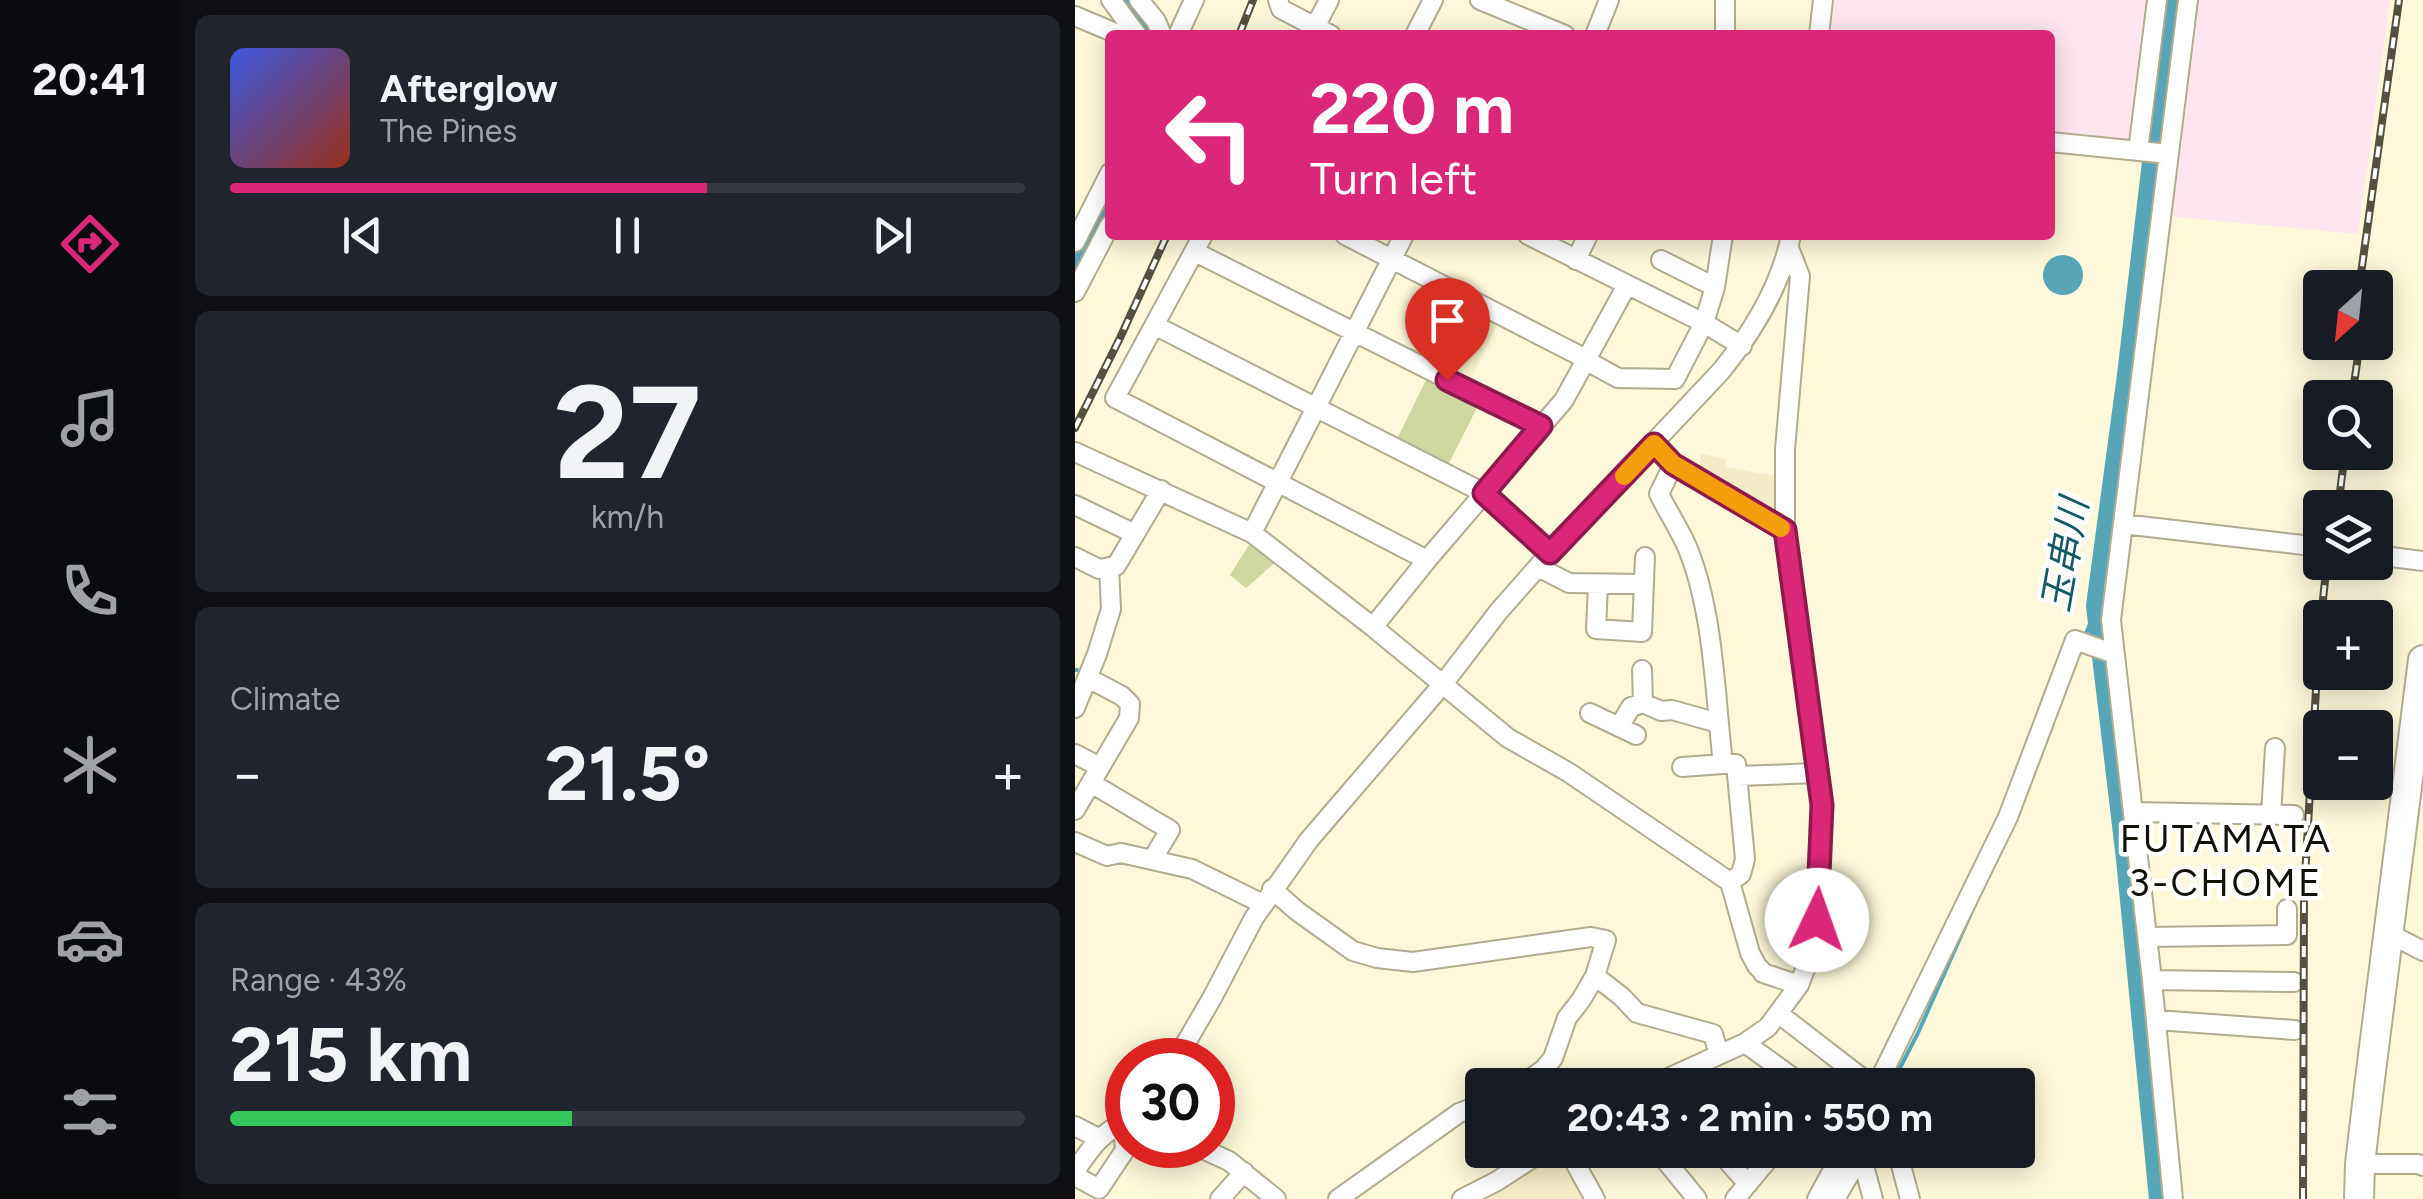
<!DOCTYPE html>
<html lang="en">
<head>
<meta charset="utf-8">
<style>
  :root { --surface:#171b24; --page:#20242c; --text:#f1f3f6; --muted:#9ea1a6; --line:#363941; --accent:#db2777 }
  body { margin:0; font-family:Figtree,"Noto Sans JP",sans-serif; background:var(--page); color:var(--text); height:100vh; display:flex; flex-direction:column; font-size:38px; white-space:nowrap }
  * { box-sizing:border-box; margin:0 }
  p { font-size:32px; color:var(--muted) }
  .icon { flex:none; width:55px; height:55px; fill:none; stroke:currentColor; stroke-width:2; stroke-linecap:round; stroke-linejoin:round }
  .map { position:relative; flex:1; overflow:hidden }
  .sheet { display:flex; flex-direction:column; gap:15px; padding:15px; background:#0d0f14; width:895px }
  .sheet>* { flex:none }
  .top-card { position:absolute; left:30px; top:30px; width:950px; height:210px; border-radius:10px; box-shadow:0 5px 25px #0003; background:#db2777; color:#fff; overflow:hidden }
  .needle { width:65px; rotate:207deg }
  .buttons { position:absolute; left:1228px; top:270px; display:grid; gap:20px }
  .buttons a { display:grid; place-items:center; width:90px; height:90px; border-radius:10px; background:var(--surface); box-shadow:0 5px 25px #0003; font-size:50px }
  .speed { position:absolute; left:30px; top:1038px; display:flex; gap:20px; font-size:50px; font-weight:700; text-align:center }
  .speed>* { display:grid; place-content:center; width:130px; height:130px; border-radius:50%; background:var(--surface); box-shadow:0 5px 25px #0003; line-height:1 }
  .speed .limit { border:15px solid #d22; background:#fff; color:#111 }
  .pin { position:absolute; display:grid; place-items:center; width:85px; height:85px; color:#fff; margin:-102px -42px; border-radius:50% 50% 50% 0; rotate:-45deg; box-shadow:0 0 10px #0007 }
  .pin .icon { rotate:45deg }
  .me { position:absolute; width:110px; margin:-55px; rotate:3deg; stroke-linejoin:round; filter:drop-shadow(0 0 8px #0008) }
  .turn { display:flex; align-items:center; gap:35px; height:210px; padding:0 40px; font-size:45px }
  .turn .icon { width:130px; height:130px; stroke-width:2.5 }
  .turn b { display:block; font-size:70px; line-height:85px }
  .big { font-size:75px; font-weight:700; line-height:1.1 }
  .sheet .tile { flex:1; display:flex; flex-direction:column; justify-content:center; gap:15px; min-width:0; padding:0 35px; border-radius:15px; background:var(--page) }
  .sheet .dial { align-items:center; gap:0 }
  .dial b { font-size:130px; line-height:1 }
  .song { display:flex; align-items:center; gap:30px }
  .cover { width:120px; height:120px; border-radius:15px; background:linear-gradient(135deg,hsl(230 70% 55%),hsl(10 70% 35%)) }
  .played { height:10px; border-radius:5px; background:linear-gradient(90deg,var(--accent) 60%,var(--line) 60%) }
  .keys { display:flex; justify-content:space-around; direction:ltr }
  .heat { display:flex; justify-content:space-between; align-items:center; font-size:55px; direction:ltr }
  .charge { height:15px; border-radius:8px; background:linear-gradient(90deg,#34c759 43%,var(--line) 0) }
  .trip { position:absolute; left:390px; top:1068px; width:570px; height:100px; border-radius:10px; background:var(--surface); box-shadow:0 5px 25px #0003; font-weight:700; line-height:100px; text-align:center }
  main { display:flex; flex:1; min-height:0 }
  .dock { display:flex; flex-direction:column; width:180px; justify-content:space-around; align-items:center; background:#090b0e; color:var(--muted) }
  .dock .icon { width:70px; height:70px }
  .dock .current { color:var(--accent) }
  .dock b { font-size:45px; color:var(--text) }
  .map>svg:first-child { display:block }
  .built { fill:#f3ecc6 }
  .industrial { fill:#fee5ef }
  .green { fill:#cdd79f }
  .water { fill:#56a6b7 }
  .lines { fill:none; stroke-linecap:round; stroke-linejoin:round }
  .stream { stroke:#56a6b7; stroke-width:4 }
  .river { stroke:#56a6b7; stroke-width:22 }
  .minor-casing { stroke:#b1ac8f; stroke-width:22 }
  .highway-casing { stroke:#b1ac8f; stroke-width:32 }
  .minor { stroke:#fff; stroke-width:18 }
  .highway { stroke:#fff; stroke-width:28 }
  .rail-casing { stroke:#545141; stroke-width:8 }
  .rail { stroke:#fff; stroke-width:4; stroke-dasharray:11; stroke-linecap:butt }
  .route-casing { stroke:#8e194d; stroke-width:25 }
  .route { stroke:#db2777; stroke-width:18 }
  .slow { stroke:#f59e0b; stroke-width:18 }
  .labels { text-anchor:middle; stroke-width:9; stroke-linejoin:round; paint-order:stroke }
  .water-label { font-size:38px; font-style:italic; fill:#155965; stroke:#fff }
  .neighbourhood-label { font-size:38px; letter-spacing:2.5px; fill:#131107; stroke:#fff }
</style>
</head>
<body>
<main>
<nav class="dock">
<b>20:41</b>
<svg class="icon current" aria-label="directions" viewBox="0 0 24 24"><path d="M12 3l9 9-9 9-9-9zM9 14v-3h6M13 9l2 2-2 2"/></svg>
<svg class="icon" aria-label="music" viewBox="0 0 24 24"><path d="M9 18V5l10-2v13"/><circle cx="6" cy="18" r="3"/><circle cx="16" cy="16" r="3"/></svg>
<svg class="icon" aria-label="phone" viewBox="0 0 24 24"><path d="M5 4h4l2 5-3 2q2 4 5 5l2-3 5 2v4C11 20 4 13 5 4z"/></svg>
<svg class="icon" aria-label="climate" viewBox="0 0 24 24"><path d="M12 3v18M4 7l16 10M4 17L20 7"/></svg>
<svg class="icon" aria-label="car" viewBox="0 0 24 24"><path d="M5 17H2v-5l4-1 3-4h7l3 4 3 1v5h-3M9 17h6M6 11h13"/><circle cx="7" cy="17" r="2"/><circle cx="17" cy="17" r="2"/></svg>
<svg class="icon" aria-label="filters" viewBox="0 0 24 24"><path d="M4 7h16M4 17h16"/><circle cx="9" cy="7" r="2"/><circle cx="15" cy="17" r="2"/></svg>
</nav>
<section class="sheet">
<div class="tile">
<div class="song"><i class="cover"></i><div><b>Afterglow</b><p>The Pines</p></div></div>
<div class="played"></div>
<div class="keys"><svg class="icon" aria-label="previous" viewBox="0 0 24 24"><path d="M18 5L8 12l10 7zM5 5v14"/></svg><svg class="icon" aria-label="pause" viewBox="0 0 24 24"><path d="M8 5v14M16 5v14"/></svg><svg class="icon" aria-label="next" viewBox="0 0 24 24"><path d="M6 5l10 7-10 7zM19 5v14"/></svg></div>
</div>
<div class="tile dial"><b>27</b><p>km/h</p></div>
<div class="tile"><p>Climate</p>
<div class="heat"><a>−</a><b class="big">21.5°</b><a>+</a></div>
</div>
<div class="tile"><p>Range · 43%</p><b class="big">215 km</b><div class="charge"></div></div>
</section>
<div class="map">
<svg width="1348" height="1199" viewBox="0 0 1348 1199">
  <rect width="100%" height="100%" fill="#fdf8d9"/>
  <path class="built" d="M367,290L425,319L394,382L336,353Z
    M626,454L651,459L650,467L700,476V519L623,475Z
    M482,1151L491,1155L514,1199H396Z"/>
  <path class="industrial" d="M757,0H1074L1058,141L1051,146L975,138V35H753Z
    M1117,0H1315L1283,234L1091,216Z"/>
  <path class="green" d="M353,376L405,402L372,467L321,441Z
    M177,540L202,561L171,588L155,575Z"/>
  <path class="water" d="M968 275a20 20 0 1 1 40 0a20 20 0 1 1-40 0Z"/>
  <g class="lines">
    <path class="stream" d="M1009,639L1022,606
      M0,670H2
      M962,765L978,723
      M816,1085L843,1033L901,902"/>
    <path class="river" d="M49,0L67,20L74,35
      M0,264L35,196
      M1085,1199L1052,859L1022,606L1053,375L1097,0"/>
    <defs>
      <path id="minor" d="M36,0L62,35
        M64,0L81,21L87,35
        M203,0L206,9L256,35
        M405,0L490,35
        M0,16L45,35
        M240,27L254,0
        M103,35L119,0
        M340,35L358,0
        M520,35L534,0
        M650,35V0
        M744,35L748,0
        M975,142L1094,154
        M1063,151L1082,0
        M128,235L40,398L352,560
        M270,235L513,360
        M453,235L629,323L667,346
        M0,242L35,173
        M120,252L466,426
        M501,260L513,235
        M586,260L640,287
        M0,292L35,225
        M81,326L409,493L475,553
        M512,361L543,378L600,379L629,323L640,287L648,235
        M579,444L598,465L710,531
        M0,452L177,533L298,627L433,738L493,772L655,882L675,953L682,966L689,973
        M598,465L584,494C593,512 605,530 613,549C639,614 640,695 648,764H661L670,859L666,874L655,882
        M0,505L60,534
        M1048,524L1245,547
        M177,533L329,235
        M1300,555L1348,561
        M0,557L24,569L41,566L86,490
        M463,567L494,583L569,584
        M523,584L521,629L567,632L570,557
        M298,627L352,560L489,400L552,285
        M567,670L568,703
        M0,708L22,654L36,609L34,567
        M515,713L561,735
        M544,727L556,707L568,703L586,711L597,710L643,723
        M0,754L25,767
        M607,767L648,764
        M662,776L742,773
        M16,783L95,830L77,860
        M0,810L54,718L55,704L47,696L13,678
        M1058,812L1219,815
        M1196,815L1200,748
        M0,842L32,856L46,853L117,869L188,904
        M197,889L222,911L278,951L302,958L338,962L516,937L531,940L520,976L547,997L562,1013L638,1034L644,1055
        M1313,933L1348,951
        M1073,937L1212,935V909
        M688,973L724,985
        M1077,980L1219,982
        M704,1014L796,1085
        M1081,1020L1220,1030
        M670,1043L728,1085
        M101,1060L137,998L179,918L234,840L368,684L424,611L475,553L647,370C679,330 706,286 716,235
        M447,1085L469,1069L478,1058L492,1018L506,1000L520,976
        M578,1085L670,1043L693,1027L724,985L736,954L741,928L747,805L710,531V449L725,276L714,248
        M689,1085L702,1067
        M802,1085L933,817L1000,640L1040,654
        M0,1126L23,1138
        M119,1145L154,1161L201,1199
        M493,1150L520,1199
        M582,1150L622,1199
        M643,1150L673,1184
        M822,1150L835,1199
        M786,1155L798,1199
        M1285,1164H1343L1348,1166
        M0,1171C17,1147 24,1134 52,1121
        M0,1176L24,1189L50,1150L48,1123
        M145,1199L169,1172
        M263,1199L384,1113L408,1104
        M387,1199L422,1181L470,1150
        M660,1199L701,1150
        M742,1199L761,1164
        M760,1199L789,1150
        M1098,1199L1077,980L1036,620L1113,0"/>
      <path id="highway" d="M1284,1199L1285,1164L1295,1079L1348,660"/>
    </defs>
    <use href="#minor" class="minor-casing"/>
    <use href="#highway" class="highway-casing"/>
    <use href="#minor" class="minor"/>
    <use href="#highway" class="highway"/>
    <defs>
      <path id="rail" d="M164,35L178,0
        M1284,288L1324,0
        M1277,398L1285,342
        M0,428L45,338L92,235
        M1263,508L1270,452
        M1246,618L1252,562
        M1228,1199L1229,893L1245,622"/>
    </defs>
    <use href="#rail" class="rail-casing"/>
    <use href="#rail" class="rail"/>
  </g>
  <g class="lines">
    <defs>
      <path id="route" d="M372,380L466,426L409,493L475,553L579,444L598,464L710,530L747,805L742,920"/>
    </defs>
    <use href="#route" class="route-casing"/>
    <use href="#route" class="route"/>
    <path class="slow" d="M549,476L579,444L598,464L706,528"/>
  </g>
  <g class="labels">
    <g class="water-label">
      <text transform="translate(990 555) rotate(-80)" y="13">玉串川</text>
    </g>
    <g class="neighbourhood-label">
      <text x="1151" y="852">FUTAMATA<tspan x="1151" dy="44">3-CHOME</tspan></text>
    </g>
  </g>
</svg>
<div class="buttons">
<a><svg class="needle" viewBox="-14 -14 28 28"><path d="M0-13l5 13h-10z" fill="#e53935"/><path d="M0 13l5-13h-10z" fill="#9ea1a6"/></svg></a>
<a><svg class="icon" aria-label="search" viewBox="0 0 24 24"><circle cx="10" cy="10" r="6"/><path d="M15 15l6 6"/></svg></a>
<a><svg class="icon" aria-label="layers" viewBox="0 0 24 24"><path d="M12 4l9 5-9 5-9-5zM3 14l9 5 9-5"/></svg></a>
<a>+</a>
<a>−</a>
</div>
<div class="speed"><div class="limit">30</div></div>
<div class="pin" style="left:372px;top:380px;background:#d93025"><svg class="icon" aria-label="arrive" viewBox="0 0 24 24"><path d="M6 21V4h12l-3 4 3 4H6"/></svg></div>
<svg class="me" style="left:742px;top:920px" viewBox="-20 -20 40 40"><circle r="19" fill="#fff"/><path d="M0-13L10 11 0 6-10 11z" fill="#db2777"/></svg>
<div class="trip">20:43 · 2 min · 550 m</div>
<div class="top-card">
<div class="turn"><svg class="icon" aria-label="left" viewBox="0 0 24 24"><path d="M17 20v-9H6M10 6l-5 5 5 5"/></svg><div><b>220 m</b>Turn left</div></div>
</div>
</div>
</main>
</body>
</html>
